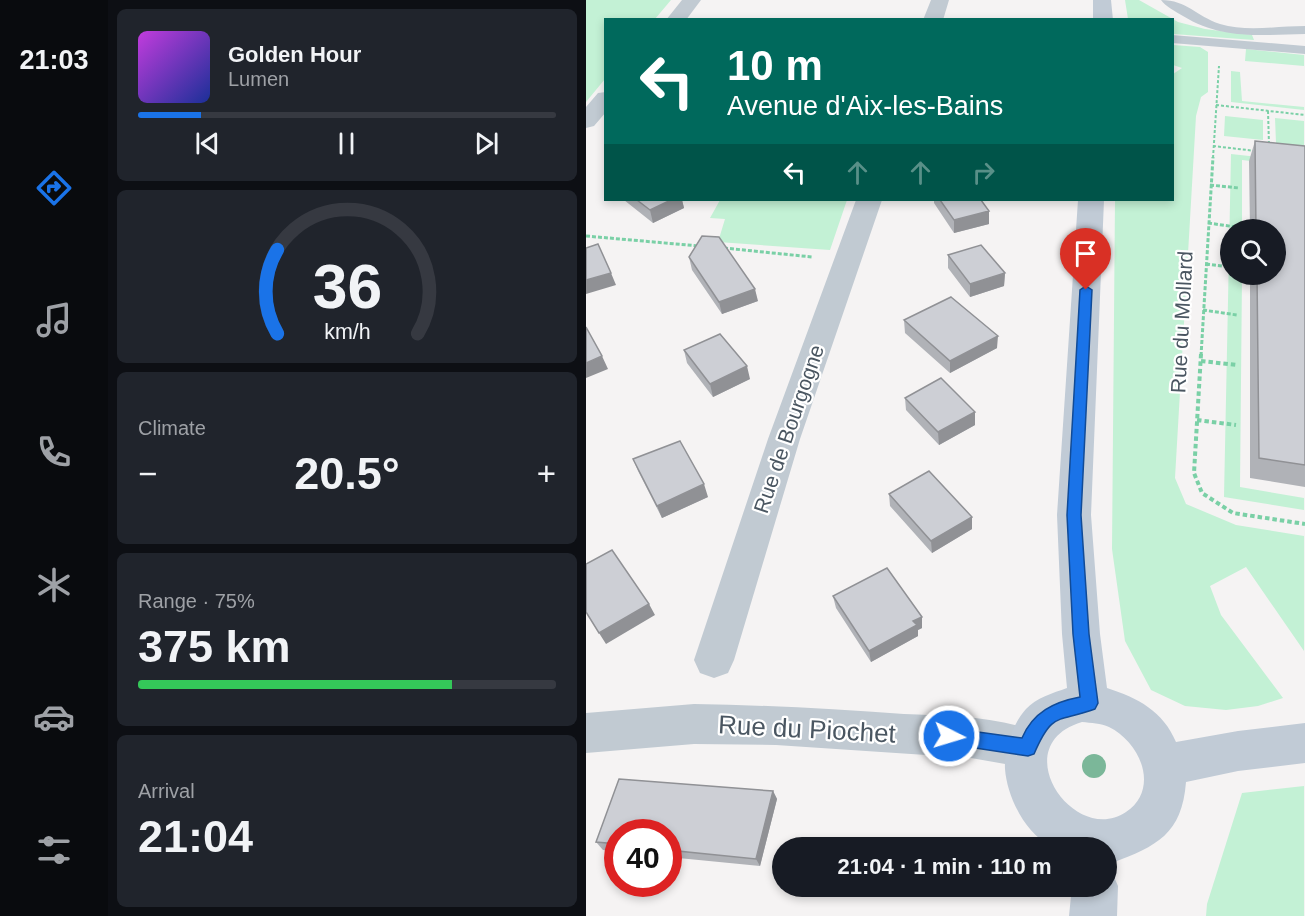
<!DOCTYPE html>
<html lang="en">
<head>
<meta charset="utf-8">
<style>
  :root { --surface:#171b24; --page:#20242c; --text:#f1f3f6; --muted:#9ea1a6; --line:#363941; --accent:#1a73e8 }
  body { margin:0; font-family:Helvetica,sans-serif; background:var(--page); color:var(--text); height:100vh; display:flex; flex-direction:column; font-size:22px; white-space:nowrap }
  * { box-sizing:border-box; margin:0 }
  p { font-size:20px; color:var(--muted) }
  .icon { flex:none; width:33px; height:33px; fill:none; stroke:currentColor; stroke-width:2; stroke-linecap:round; stroke-linejoin:round }
  .map { position:relative; flex:1; overflow:hidden }
  .sheet { display:flex; flex-direction:column; gap:9px; padding:9px; background:#0d0f14; width:478px }
  .sheet>* { flex:none }
  .top-card { position:absolute; left:18px; top:18px; width:570px; height:183px; border-radius:0px; box-shadow:0 3px 9px #0003; background:#00695c; color:#fff; overflow:hidden }
  .controls { position:absolute; left:634px; top:219px; display:grid; gap:12px }
  .controls a { display:grid; place-items:center; width:66px; height:66px; border-radius:50%; background:var(--surface); box-shadow:0 3px 9px #0003; font-size:30px }
  .speed { position:absolute; left:18px; top:819px; display:flex; gap:12px; font-size:30px; font-weight:700; text-align:center }
  .speed>* { display:grid; place-content:center; width:78px; height:78px; border-radius:50%; background:var(--surface); box-shadow:0 3px 9px #0003; line-height:1 }
  .speed .limit { border:9px solid #d22; background:#fff; color:#111 }
  .pin { position:absolute; display:grid; place-items:center; width:51px; height:51px; color:#fff; margin:-62px -26px; border-radius:50% 50% 50% 0; rotate:-45deg; box-shadow:0 0 6px #0007 }
  .pin .icon { rotate:45deg }
  .me { position:absolute; width:66px; margin:-33px; rotate:95deg; stroke-linejoin:round; filter:drop-shadow(0 0 4px #0008) }
  .turn { display:flex; align-items:center; gap:21px; height:126px; padding:0 24px; font-size:27px }
  .turn .icon { width:78px; height:78px; stroke-width:2.5 }
  .turn b { display:block; font-size:42px; line-height:51px }
  .lanes { display:flex; align-items:center; height:57px; padding:0 24px; background:#0003; justify-content:center; gap:30px; direction:ltr }
  .lanes .off { opacity:.35 }
  .big { font-size:45px; font-weight:800; line-height:1.1 }
  .sheet .card { flex:1; display:flex; flex-direction:column; justify-content:center; gap:9px; min-width:0; padding:0 21px; border-radius:9px; background:var(--page) }
  .sheet .dial { align-items:center; gap:0 }
  .dial svg { height:156px; overflow:visible; fill:none; stroke:var(--line); stroke-width:7; stroke-linecap:round; text-anchor:middle }
  .dial text { fill:var(--text); stroke:none }
  .song { display:flex; align-items:center; gap:18px }
  .cover { width:72px; height:72px; border-radius:9px; background:linear-gradient(135deg,hsl(290 70% 55%),hsl(230 70% 35%)) }
  .played { height:6px; border-radius:3px; background:linear-gradient(90deg,var(--accent) 15%,var(--line) 15%) }
  .keys { display:flex; justify-content:space-around; direction:ltr }
  .heat { display:flex; justify-content:space-between; align-items:center; font-size:33px; direction:ltr }
  .charge { height:9px; border-radius:4px; background:linear-gradient(90deg,#34c759 75%,var(--line) 0) }
  .trip { position:absolute; left:186px; top:837px; width:345px; height:60px; border-radius:30px; background:var(--surface); box-shadow:0 3px 9px #0003; font-weight:800; line-height:60px; text-align:center }
  main { display:flex; flex:1; min-height:0 }
  .tabs { display:flex; flex-direction:column; width:108px; justify-content:space-around; align-items:center; background:#090b0e; color:var(--muted) }
  .tabs .icon { width:42px; height:42px }
  .tabs .active { color:var(--accent) }
  .tabs b { font-size:27px; color:var(--text) }
  .map>svg:first-child { display:block }
  .green { fill:#c3f1d5 }
  .lines { fill:none; stroke-linecap:round; stroke-linejoin:round }
  .path-far2 { stroke:#7ad0a6; stroke-width:2; stroke-dasharray:3 2; stroke-linecap:butt }
  .path-far1 { stroke:#7ad0a6; stroke-width:3; stroke-dasharray:4 2; stroke-linecap:butt }
  .path { stroke:#7ad0a6; stroke-width:4; stroke-dasharray:4.5 3; stroke-linecap:butt }
  .service { fill:#c1cad2; fill-rule:evenodd }
  .minor { fill:#c1cad2; fill-rule:evenodd }
  .tertiary { fill:#c1cad2; fill-rule:evenodd }
  .secondary { fill:#c1cbd6; fill-rule:evenodd }
  .tree { fill:#7bb799 }
  .wall { fill:#b0b2b7 }
  .shaded-wall { fill:#909195 }
  .building { fill:#cdcfd5; stroke:#909195; stroke-width:1.5 }
  .route { fill:#1a73e8; stroke:#114b97; stroke-width:1.5 }
  .labels { text-anchor:middle; stroke-width:4.5; stroke-linejoin:round; paint-order:stroke }
  .street-label { font-size:21px; fill:#4a5661; stroke:#fff }
  .near-street-label { font-size:26px; fill:#4a5661; stroke:#fff }
</style>
</head>
<body>
<main>
<nav class="tabs">
<b>21:03</b>
<svg class="icon active" aria-label="directions" viewBox="0 0 24 24"><path d="M12 3l9 9-9 9-9-9zM9 14v-3h6M13 9l2 2-2 2"/></svg>
<svg class="icon" aria-label="music" viewBox="0 0 24 24"><path d="M9 18V5l10-2v13"/><circle cx="6" cy="18" r="3"/><circle cx="16" cy="16" r="3"/></svg>
<svg class="icon" aria-label="phone" viewBox="0 0 24 24"><path d="M5 4h4l2 5-3 2q2 4 5 5l2-3 5 2v4C11 20 4 13 5 4z"/></svg>
<svg class="icon" aria-label="climate" viewBox="0 0 24 24"><path d="M12 3v18M4 7l16 10M4 17L20 7"/></svg>
<svg class="icon" aria-label="car" viewBox="0 0 24 24"><path d="M5 17H2v-5l4-1 3-4h7l3 4 3 1v5h-3M9 17h6M6 11h13"/><circle cx="7" cy="17" r="2"/><circle cx="17" cy="17" r="2"/></svg>
<svg class="icon" aria-label="filters" viewBox="0 0 24 24"><path d="M4 7h16M4 17h16"/><circle cx="9" cy="7" r="2"/><circle cx="15" cy="17" r="2"/></svg>
</nav>
<section class="sheet">
<div class="card">
<div class="song"><i class="cover"></i><div><b>Golden Hour</b><p>Lumen</p></div></div>
<div class="played"></div>
<div class="keys"><svg class="icon" aria-label="previous" viewBox="0 0 24 24"><path d="M18 5L8 12l10 7zM5 5v14"/></svg><svg class="icon" aria-label="pause" viewBox="0 0 24 24"><path d="M8 5v14M16 5v14"/></svg><svg class="icon" aria-label="next" viewBox="0 0 24 24"><path d="M6 5l10 7-10 7zM19 5v14"/></svg></div>
</div>
<div class="card dial"><svg viewBox="0 0 100 80">
<path d="M14 69A42 42 0 1 1 86 69"/>
<path d="M14 69A42 42 0 0 1 14 26" stroke="#1a73e8"/>
<text x="50" y="56" font-size="32" font-weight="700">36</text>
<text x="50" y="72" font-size="11">km/h</text>
</svg></div>
<div class="card"><p>Climate</p>
<div class="heat"><a>−</a><b class="big">20.5°</b><a>+</a></div>
</div>
<div class="card"><p>Range · 75%</p><b class="big">375 km</b><div class="charge"></div></div>
<div class="card"><p>Arrival</p><b class="big">21:04</b></div>
</section>
<div class="map">
<svg width="719" height="916" viewBox="0 0 719 916">
  <rect width="100%" height="100%" fill="#f5f3f3"/>
  <path class="green" d="M0,0H85L69,19L20,20L19,79L0,102Z
    M539,0H553L592,22L619,29L666,35L668,40L587,34L586,20L542,19Z
    M587,45L614,47L622,52V92L615,97L610,116L589,478L600,504L650,525L718,536V651L660,567L624,586L635,615L697,698L672,706L640,710L599,706L565,690L539,641L526,549L529,200H586L587,74L596,68L587,65Z
    M660,49L718,55V66L659,61Z
    M645,71L654,72L656,101L718,107V110L645,102Z
    M639,116L677,120V140L638,136Z
    M689,118L718,121V147L690,143Z
    M645,154L718,162V167L656,160V229L645,230V274L656,275L654,487L718,498V510L638,497Z
    M134,200H261L244,250L132,242L139,219L124,218Z
    M718,786V916H620L621,904L656,793Z"/>
  <g class="lines">
    <path class="path-far2" d="M630,105L719,115
      M682,111L683,145
      M627,146L670,151
      M627,158L633,66"/>
    <path class="path-far1" d="M624,185L653,188
      M622,223L650,227
      M0,236L113,246
      M138,248L226,257
      M620,264L645,267
      M617,310L651,315
      M615,356L627,157"/>
    <path class="path" d="M615,354L608,473L616,493L647,513L719,524
      M615,361L651,365
      M611,420L650,425"/>
    <path class="service" d="M575,0C601,0 610,16 634,24C660,32 692,26 719,26V34C675,35 636,40 597,16C589,11 580,7 575,0Z
      M586,35L719,46V54L586,43Z"/>
    <path class="minor" d="M96,0H115L100,20H80Z
      M345,0H363L357,20H337Z
      M20,92V112L8,126L0,128V107L12,93Z
      M270,200H296L214,439L148,660L142,673L128,678L114,673L108,660L182,439Z"/>
    <path class="tertiary" d="M108,704C178,705 248,709 318,714C363,716 414,716 457,734L463,748L457,762L442,768L385,758L190,745L108,744L0,753V713Z"/>
    <path class="secondary" d="M507,0H525L527,20H507Z
      M492,200H518L505,515L514,634L521,688C552,698 577,711 590,742L652,731L719,723V763L652,771L600,782C596,834 571,846 526,863H520V848C508,848 476,851 465,846C439,834 421,796 419,769C418,749 427,723 440,709C450,698 467,693 481,688L476,634L471,515ZM496,722C505,723 515,723 523,727C555,743 574,789 540,812C488,847 418,745 496,722Z
      M520,868L525,870L532,886L531,916H483L486,886H520Z"/>
  </g>
  <circle class="tree" cx="508" cy="766" r="12"/>
  <path class="wall" d="M669,141L719,146V487L664,478V274H690V230H664L663,161Z
    M38,200H96L98,208L67,223Z
    M348,200H395L403,224L368,233L348,203Z
    M362,255L419,273L418,286L384,297L362,268Z
    M103,257L172,301L136,314L106,270Z
    M318,320L411,348L364,373L319,333Z
    M98,350L164,379L127,397L101,363Z
    M319,398L389,412V425L353,445L320,410Z
    M47,459L122,497L76,518L52,471Z
    M303,494L386,517V529L346,553L304,506Z
    M247,596L336,617V628L332,630V636L285,662L250,608Z
    M33,779L187,791L191,799L174,866L82,857V832H32V851L17,850L10,842Z"/>
  <path class="shaded-wall" d="M85,200H96L98,208L67,223L64,210Z
    M403,211V224L368,233V220Z
    M25,273L30,285L0,294V280Z
    M419,273L418,286L384,297V284Z
    M169,289L172,301L136,314L133,302Z
    M412,336L411,348L364,373V361Z
    M16,356L22,369L0,378V363Z
    M161,366L164,379L127,397L124,384Z
    M389,412V425L353,445L352,432Z
    M118,484L122,497L76,518L71,506Z
    M386,517V529L346,553L345,541Z
    M63,604L69,615L20,644L13,633Z
    M336,617V628L332,630V636L285,662L283,651L327,621Z
    M187,791L191,799L174,866L170,859Z"/>
  <path class="building" d="M669,141L719,146V465L673,458L671,274H690V230H670Z
    M51,200H85L64,210Z
    M354,200H395L403,211L368,220Z
    M116,236L133,237L169,289L133,302L103,257Z
    M12,244L25,273L0,280V248Z
    M395,245L419,273L384,284L362,255Z
    M365,297L412,336L364,361L318,320Z
    M0,327L16,356L0,363Z
    M134,334L161,366L124,384L98,350Z
    M355,378L389,412L352,432L319,398Z
    M94,441L118,484L71,506L47,459Z
    M343,471L386,517L345,541L303,494Z
    M26,550L63,604L13,633L0,612V564Z
    M301,568L336,617L327,621L331,625L283,651L247,596Z
    M33,779L187,791L170,859L82,850V832H32V844L10,842Z"/>
  <path class="route" d="M500,286L506,290L495,515L503,634L512,703L509,709C472,723 467,710 448,754L442,756L363,744L357,742L354,736L357,730L363,728L436,738C447,712 468,702 494,697L487,634L481,515L494,290Z"/>
  <g class="labels">
    <g class="street-label">
      <text transform="translate(596 322) rotate(-87)" y="7">Rue du Mollard</text>
      <text transform="translate(203 429) rotate(-71)" y="7">Rue de Bourgogne</text>
    </g>
    <g class="near-street-label">
      <text transform="translate(221 729) rotate(3)" y="9">Rue du Piochet</text>
    </g>
  </g>
</svg>
<div class="controls">
<a><svg class="icon" aria-label="search" viewBox="0 0 24 24"><circle cx="10" cy="10" r="6"/><path d="M15 15l6 6"/></svg></a>
</div>
<div class="speed"><div class="limit">40</div></div>
<div class="pin" style="left:500px;top:290px;background:#d93025"><svg class="icon" aria-label="arrive" viewBox="0 0 24 24"><path d="M6 21V4h12l-3 4 3 4H6"/></svg></div>
<svg class="me" style="left:363px;top:736px" viewBox="-20 -20 40 40"><circle r="17" fill="#1a73e8" stroke="#fff" stroke-width="3"/><path d="M0-11L8 9 0 5-8 9z" fill="#fff"/></svg>
<div class="trip">21:04 · 1 min · 110 m</div>
<div class="top-card">
<div class="turn"><svg class="icon" aria-label="left" viewBox="0 0 24 24"><path d="M17 20v-9H6M10 6l-5 5 5 5"/></svg><div><b>10 m</b>Avenue d'Aix-les-Bains</div></div>
<div class="lanes"><svg class="icon" aria-label="left" viewBox="0 0 24 24"><path d="M17 20v-9H6M10 6l-5 5 5 5"/></svg><svg class="icon off" aria-label="ahead" viewBox="0 0 24 24"><path d="M12 20V5M6 11l6-6 6 6"/></svg><svg class="icon off" aria-label="ahead" viewBox="0 0 24 24"><path d="M12 20V5M6 11l6-6 6 6"/></svg><svg class="icon off" aria-label="right" viewBox="0 0 24 24"><path d="M7 20v-9h11M14 6l5 5-5 5"/></svg></div>
</div>
</div>
</main>
</body>
</html>
